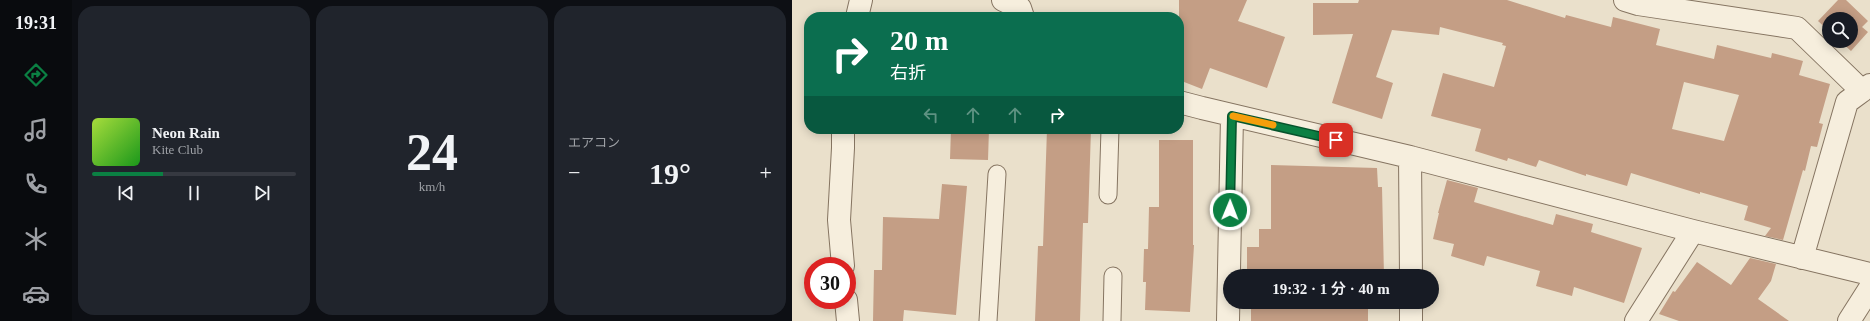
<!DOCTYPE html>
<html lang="ja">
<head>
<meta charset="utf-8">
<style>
  :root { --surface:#171b24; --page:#20242c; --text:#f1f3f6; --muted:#9ea1a6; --line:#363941; --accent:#0b8043 }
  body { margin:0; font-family:"Times New Roman","Noto Sans JP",serif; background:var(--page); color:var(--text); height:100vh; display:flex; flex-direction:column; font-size:15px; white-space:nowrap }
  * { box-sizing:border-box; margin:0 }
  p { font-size:13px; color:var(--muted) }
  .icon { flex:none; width:22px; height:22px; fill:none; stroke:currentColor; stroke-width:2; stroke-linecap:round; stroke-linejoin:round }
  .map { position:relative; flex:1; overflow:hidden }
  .details { display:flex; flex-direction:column; gap:6px; padding:6px; background:#0d0f14; width:720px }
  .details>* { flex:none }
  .hud { position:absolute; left:12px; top:12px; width:380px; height:122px; border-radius:16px; box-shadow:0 2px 10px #0003; background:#0b6e4f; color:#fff; overflow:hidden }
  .controls { position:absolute; left:1030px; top:12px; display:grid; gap:8px }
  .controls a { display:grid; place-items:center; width:36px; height:36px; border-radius:50%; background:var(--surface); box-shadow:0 2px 10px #0003; font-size:20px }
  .speed { position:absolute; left:12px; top:257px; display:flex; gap:8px; font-size:20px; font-weight:700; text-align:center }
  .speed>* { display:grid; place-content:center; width:52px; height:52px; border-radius:50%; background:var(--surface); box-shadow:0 2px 10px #0003; line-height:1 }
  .speed .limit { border:6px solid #d22; background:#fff; color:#111 }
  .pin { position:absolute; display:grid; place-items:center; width:34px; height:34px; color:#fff; margin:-17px; border-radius:8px; box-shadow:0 2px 6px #0006 }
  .me { position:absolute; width:44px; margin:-22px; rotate:1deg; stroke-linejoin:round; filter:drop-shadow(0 0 3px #0008) }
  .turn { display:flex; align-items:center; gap:14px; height:84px; padding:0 20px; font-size:18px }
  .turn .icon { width:52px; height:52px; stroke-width:2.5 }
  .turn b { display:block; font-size:28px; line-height:34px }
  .lanes { display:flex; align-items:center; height:38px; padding:0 20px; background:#0003; justify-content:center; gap:20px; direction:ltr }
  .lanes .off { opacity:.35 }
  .big { font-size:30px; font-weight:600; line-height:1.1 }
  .details .widget { flex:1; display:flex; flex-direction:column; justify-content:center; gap:6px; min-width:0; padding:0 14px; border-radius:16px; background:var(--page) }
  .details .dial { align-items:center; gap:0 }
  .dial b { font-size:52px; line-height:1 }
  .song { display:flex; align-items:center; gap:12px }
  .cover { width:48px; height:48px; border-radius:6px; background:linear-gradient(135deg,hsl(80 70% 55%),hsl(120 70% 35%)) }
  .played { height:4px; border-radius:2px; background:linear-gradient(90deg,var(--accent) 35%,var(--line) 35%) }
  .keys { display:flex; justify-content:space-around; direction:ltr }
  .heat { display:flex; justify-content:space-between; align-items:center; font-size:22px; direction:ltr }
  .details .tiles { flex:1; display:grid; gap:6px; grid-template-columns:repeat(3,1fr) }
  .trip { position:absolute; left:431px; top:269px; width:216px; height:40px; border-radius:20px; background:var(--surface); box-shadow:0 2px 10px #0003; font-weight:600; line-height:40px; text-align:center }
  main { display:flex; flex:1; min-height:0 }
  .tab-bar { display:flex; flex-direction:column; width:72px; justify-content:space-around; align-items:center; background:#090b0e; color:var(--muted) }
  .tab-bar .icon { width:28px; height:28px }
  .tab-bar .active { color:var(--accent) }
  .tab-bar b { font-size:18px; color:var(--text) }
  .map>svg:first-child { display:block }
  .building { fill:#c49e85; fill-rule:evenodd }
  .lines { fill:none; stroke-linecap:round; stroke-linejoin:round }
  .lane-casing { stroke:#857461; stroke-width:19 }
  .street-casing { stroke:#857461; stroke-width:24 }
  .lane { stroke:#f6eedd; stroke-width:17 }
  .street { stroke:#f6eedd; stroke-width:22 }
  .route-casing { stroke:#07532c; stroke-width:10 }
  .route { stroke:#0b8043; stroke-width:7 }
  .slow { stroke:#f59e0b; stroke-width:7 }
</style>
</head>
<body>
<main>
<nav class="tab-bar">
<b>19:31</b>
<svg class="icon active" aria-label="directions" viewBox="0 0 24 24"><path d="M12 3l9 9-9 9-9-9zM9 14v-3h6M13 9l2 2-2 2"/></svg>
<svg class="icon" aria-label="music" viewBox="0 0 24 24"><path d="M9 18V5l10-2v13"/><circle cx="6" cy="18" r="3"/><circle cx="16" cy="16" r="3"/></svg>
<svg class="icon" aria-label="phone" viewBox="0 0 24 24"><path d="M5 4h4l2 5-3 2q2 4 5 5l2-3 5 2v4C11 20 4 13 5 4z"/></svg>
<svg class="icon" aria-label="climate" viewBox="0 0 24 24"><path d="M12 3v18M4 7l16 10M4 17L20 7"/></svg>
<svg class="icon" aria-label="car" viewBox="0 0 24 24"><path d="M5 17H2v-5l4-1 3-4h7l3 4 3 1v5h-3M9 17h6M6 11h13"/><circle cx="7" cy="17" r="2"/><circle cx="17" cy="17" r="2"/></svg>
</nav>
<section class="details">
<div class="tiles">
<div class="widget">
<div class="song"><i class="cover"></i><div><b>Neon Rain</b><p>Kite Club</p></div></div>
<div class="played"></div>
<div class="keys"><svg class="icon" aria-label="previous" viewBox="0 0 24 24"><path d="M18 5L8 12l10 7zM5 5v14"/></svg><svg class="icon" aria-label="pause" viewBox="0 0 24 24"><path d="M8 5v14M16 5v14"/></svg><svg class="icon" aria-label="next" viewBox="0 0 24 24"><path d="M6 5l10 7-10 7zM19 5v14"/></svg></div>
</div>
<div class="widget dial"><b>24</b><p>km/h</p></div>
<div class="widget"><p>エアコン</p>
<div class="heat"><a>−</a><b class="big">19°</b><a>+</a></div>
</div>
</div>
</section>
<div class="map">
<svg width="1078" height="321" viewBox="0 0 1078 321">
  <rect width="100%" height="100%" fill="#eae0cb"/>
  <path class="building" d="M387,0H455L446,21L493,37L475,88L418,68L410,89L387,80Z
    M567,0H715L773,18L774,15L819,27L821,17L868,29L864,45L922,59L925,45L979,58L980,53L1011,61L1007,75L1038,84L1027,123L1031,124L1025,147L1019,146L1013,171L1011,170L991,240L973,236L979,228L952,220L956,206L908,192V194L839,173L835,186L794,174V176L747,160L744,167L716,158L715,161L683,151L689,129L639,116L651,73L702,87L714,46L710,45L711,43L648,27L647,35L600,30L584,77L601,83L590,119L540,103L561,34L521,35V3H566ZM892,82L947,95L932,141L880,129Z
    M1046,0H1054L1076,21L1070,27L1076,32L1059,51L1048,41H1059V19H1037V31L1026,21Z
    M159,129H197L196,160L158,159Z
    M255,129H299L296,223H291L288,321H243L246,246H251Z
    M367,140H401V245H402L398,312L353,310L354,282H351L352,249H356L357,207H367Z
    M479,165L585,168L586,187H590L592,276H455V247H467V229H479Z
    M655,180L686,188L682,202L761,225L764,214L801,224L799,232L850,248L832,303L782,287L780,296L744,286L748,271L695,256L692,266L659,256L662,244L641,239L647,213H646Z
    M150,184L175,186L164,315L112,310L111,321H81L82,270H90L91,217L147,219Z
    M958,258L984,264L979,281L966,299L997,321H887L867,314L881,291L883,292L905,262L939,285Z
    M459,302H583V307H576V321H459Z"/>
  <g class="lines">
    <defs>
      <path id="lane" d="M316,195L318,129
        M196,321L205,174
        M320,321L321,276"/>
      <path id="street" d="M211,0L228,8L231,17
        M833,0L846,4L1005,28L1070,91
        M65,17L69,0
        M387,102L410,108L618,157L901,231L1078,274
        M51,129V148L47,220L51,266
        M618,157L619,276
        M1010,258L1055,102L1078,85
        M54,300L56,321
        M619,302V321
        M436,321L440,116
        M844,321L901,231
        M1057,321L1078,288"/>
    </defs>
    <use href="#lane" class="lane-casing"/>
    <use href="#street" class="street-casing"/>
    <use href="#lane" class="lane"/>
    <use href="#street" class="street"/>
  </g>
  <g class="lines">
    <defs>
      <path id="route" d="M438,210L440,116L544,140"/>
    </defs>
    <use href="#route" class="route-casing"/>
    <use href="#route" class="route"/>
    <path class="slow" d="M441,116L481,125"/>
  </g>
</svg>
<div class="controls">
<a><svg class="icon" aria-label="search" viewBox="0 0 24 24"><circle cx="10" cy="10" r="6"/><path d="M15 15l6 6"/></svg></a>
</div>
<div class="speed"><div class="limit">30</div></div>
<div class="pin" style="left:544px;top:140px;background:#d93025"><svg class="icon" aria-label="arrive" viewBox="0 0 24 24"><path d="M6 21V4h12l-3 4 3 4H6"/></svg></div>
<svg class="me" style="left:438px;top:210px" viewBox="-20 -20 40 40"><circle r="17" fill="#0b8043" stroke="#fff" stroke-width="3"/><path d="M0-11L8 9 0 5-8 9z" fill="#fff"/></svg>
<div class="trip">19:32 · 1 分 · 40 m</div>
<div class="hud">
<div class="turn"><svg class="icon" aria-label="right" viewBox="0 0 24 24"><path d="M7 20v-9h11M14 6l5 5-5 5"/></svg><div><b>20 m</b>右折</div></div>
<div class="lanes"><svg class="icon off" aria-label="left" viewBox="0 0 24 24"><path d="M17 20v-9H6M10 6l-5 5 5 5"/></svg><svg class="icon off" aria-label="ahead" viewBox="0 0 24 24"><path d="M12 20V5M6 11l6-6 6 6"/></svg><svg class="icon off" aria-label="ahead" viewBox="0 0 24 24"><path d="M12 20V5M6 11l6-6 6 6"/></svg><svg class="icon" aria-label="right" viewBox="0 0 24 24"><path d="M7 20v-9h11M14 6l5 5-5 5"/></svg></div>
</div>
</div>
</main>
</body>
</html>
